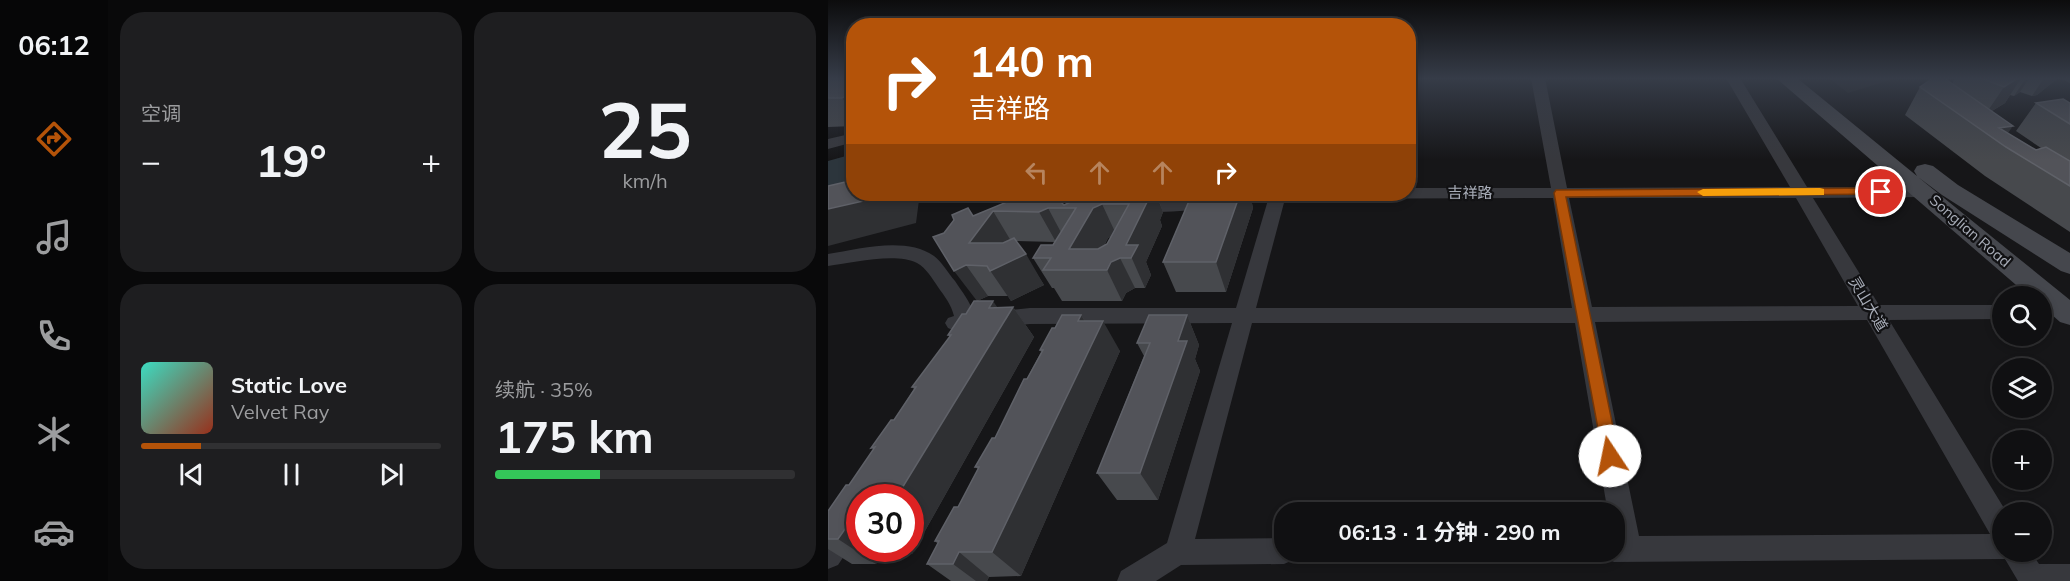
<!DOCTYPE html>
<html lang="zh">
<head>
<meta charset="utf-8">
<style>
  :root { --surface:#101012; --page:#1e1e20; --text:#f1f3f6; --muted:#9c9d9f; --line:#303032; --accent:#b45309 }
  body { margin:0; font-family:Mulish,"Noto Sans SC",sans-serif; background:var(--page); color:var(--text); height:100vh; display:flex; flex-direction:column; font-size:22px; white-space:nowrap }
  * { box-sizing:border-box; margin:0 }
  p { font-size:20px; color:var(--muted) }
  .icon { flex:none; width:33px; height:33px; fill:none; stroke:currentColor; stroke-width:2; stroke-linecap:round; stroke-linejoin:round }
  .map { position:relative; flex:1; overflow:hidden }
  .sheet { display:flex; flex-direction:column; gap:12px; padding:12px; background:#09090a; width:720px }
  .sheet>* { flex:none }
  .hud { position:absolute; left:18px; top:18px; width:570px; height:183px; border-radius:24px; box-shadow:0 3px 9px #0003,0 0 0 2px var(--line); background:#b45309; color:#fff; overflow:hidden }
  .controls { position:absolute; left:1164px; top:286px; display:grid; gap:12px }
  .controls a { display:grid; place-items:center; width:60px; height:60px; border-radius:50%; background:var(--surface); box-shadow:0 3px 9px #0003,0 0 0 2px var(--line); font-size:30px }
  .speed { position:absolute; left:18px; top:484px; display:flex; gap:12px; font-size:30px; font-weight:700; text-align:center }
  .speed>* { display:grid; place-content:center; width:78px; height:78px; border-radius:50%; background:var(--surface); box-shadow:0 3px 9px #0003,0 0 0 2px var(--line); line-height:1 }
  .speed .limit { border:9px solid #d22; background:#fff; color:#111 }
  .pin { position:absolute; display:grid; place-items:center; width:51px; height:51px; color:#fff; margin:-26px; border:3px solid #fff; border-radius:50%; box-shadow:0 2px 6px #0007 }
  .me { position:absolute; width:66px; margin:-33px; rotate:349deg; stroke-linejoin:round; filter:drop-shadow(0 0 4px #0008) }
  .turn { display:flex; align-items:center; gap:21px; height:126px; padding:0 24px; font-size:27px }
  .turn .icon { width:78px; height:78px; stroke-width:2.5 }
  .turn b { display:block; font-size:42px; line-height:51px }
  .lanes { display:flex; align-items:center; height:57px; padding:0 24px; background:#0003; justify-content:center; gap:30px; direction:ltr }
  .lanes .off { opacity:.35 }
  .big { font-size:45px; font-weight:700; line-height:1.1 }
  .sheet .card { flex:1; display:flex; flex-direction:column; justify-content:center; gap:9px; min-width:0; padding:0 21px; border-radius:24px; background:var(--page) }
  .sheet .dial { align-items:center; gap:0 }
  .dial b { font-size:78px; line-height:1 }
  .song { display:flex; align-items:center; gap:18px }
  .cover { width:72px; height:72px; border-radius:9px; background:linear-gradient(135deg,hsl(170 70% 55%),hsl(10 70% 35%)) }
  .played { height:6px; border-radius:3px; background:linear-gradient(90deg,var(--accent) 20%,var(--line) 20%) }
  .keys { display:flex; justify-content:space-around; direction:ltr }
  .heat { display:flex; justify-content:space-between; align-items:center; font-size:33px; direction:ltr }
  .charge { height:9px; border-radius:4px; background:linear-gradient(90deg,#34c759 35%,var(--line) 0) }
  .sheet .tiles { flex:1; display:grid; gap:12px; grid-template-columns:repeat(2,1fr) }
  .trip { position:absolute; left:446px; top:502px; width:351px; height:60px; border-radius:24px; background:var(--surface); box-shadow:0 3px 9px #0003,0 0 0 2px var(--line); font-weight:700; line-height:60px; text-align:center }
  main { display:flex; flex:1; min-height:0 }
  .menu { display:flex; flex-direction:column; width:108px; justify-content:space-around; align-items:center; background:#060607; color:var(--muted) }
  .menu .icon { width:42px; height:42px }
  .menu .on { color:var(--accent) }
  .menu b { font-size:27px; color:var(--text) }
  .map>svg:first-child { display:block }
  .built { fill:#222225 }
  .water { fill:#2c353c }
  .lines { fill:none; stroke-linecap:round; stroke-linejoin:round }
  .street { fill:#37383d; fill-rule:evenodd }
  .secondary { fill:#45474d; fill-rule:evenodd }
  .wall { fill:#47494d; fill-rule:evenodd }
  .shaded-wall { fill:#2f3033 }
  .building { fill:#525359; stroke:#5f6168; stroke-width:1.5; fill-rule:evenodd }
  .route { fill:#b45309; stroke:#753606; stroke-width:1.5 }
  .slow { fill:#f59e0b }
  .labels { text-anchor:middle; stroke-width:4.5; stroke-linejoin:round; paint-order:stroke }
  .street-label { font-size:15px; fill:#a8adb8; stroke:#111113 }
</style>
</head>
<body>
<main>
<nav class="menu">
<b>06:12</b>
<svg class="icon on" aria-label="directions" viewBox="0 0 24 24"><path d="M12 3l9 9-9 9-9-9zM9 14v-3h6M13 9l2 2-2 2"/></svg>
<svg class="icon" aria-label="music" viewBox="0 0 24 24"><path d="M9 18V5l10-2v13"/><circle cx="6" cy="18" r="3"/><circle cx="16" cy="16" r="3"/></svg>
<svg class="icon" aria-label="phone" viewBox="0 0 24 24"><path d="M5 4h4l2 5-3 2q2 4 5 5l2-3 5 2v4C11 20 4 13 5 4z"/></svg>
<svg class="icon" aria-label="climate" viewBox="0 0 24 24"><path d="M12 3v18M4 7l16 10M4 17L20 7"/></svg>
<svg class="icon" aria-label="car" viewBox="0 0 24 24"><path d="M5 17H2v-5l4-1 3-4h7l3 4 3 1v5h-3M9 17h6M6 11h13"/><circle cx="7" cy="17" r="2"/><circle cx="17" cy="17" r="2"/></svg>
</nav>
<section class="sheet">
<div class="tiles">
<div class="card"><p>空调</p>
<div class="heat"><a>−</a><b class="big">19°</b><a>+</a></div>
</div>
<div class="card dial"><b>25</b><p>km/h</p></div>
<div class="card">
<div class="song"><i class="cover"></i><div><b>Static Love</b><p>Velvet Ray</p></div></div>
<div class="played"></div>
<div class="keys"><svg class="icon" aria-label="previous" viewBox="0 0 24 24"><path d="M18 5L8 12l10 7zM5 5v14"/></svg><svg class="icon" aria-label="pause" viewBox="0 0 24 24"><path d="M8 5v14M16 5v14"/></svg><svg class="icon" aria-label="next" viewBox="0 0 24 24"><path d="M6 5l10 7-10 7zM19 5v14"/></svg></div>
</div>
<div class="card"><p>续航 · 35%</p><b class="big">175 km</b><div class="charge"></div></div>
</div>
</section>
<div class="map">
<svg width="1242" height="581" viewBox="0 0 1242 581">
  <rect width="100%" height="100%" fill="#161618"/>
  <path class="built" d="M1001,78H1069L1020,93Z"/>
  <path class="water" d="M25,154L26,194L0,203V161Z"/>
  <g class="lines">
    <path class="street" d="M703,78H717L739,188L962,187L898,78H912L979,187L1102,188L1104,192L1102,196L1096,197L985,198L1051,305H1174V319L1061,320L1179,513H1174V552H1203L1211,564H1242V581H1190L1177,559L786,562L777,558L774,552H786V513H780L747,323H424L367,539L456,538V552H469L465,560L456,564L353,565L328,581H289L293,571L339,543L404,323L202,324L148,329L144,340L137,342L130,340L127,331L120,328L117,323L120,318L126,316C123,304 117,297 110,287C104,278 98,268 89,263C68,252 22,263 0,266V254C31,249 78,236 106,256C115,263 120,273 127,281C134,292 142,301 146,314L202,308H408L440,200C403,204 337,218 302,209L299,205L302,201L404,194H580V188H723ZM725,198L744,308H428L457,199ZM741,198H968L1030,306L764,307ZM1039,320L1162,534L811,536L767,322Z
      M26,133V142L0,149V139Z
      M32,497L35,498H32V532L10,565L0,569V533L23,500Z"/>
    <path class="secondary" d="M948,78H969L1089,176L1086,171L1089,166L1097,164L1105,166L1130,185L1242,253V274L1233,271L1114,195L1090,177L1242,300V325L1232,322L1214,306V297H1202Z"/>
  </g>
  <path class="wall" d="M0,78H26V126L0,127Z
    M1127,78H1230L1209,95L1204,96L1192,92L1186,96L1182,95L1177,103L1164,111L1180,133L1208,150L1213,148L1188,131L1208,103H1242V232L1157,176L1077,115L1092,87L1124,84Z
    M1231,78H1242V83Z
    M153,194H225L236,205L260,194H350L348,197L330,198L335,212L332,220L334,226L318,262L323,275L317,288H307L298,293L294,301H234L226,288H224L205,258L225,245L227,242L188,241L216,285L183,301L180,296H160L149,301L116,233L145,216L176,203H159ZM284,236L279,244L276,246L280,238Z
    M364,194H422L425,208L398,292H348L335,262Z
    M169,307H185L206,337L84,554H54L48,564H24L0,549V511L21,485L46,449L43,448L66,420L86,389L84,387L122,337L120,335L138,314ZM32,498L82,549H32Z
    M253,315L257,321L292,351L193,576L161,577L159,581H123L99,564L110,544L107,541L130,507L150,469L147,467L167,438L213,352L212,350L227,328Z
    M359,315L371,345L367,359L372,371L330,500H289L269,473L316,356L309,343Z"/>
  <path class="shaded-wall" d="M1190,78H1193L1177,103L1157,115L1176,87Z
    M1198,78H1201L1192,92L1186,96Z
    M1216,78H1230L1209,95L1204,96Z
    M26,91V114L14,98Z
    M1185,126L1173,143L1171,128Z
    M66,194H86L91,200L88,223L0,246V209Z
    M318,194H328L335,212L332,220L334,226L318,262L323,275L317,288L298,245Z
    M412,194H422L425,208L398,292L388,262Z
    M274,204L288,234L280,238L263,270L241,249L265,208Z
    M220,208L236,238L228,242L211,212Z
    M165,211L183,241L198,254L216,285L183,301L159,266L141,243Z
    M292,258L307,288L298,293L294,301L279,270L283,262Z
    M138,265L160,296L149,301L126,271Z
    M165,301L178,320L185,307L206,337L84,554L78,549H82V498H68L161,308Z
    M253,315L267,338L275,321L292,351L193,576L164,552L250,321Z
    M359,315L371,345L367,359L372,371L330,500L312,473L350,341Z
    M17,529L32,539V549H47L54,554L48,564L10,539Z
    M131,552L161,577L159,581H148L125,564Z"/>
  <path class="building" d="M0,78H26V91L20,95L14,98H0Z
    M1105,78H1116L1185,126L1171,128L1208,150L1218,147L1242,161V186L1178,147L1092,87Z
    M1153,78H1190L1176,87Z
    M1235,99L1242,103V124L1208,103Z
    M26,180V194H66L0,209V186Z
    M174,194H225L236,205L260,194H318L317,197L322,196L298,245H310L303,258H292L283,262L279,270H215L223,258H205L213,245H225L248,208H220L211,212L165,211L141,243H175L186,238L198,254L162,271L159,266L138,265L126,271L105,237L116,233L126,220L124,215L140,208L145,216L179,202ZM274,204H301L279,244L270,249H241L265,208Z
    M364,194H412L388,262H335Z
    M146,301H165L161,308L185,307L68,498H32V529H17L10,539H0V511L18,485H21L47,447L43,448L63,420H66L88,387H84L123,335H120L134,314H138Z
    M234,315H253L250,321H275L164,552H131L125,564H99L111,541H107L126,507H130L151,467H147L164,438H167L196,379H199L215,350H212L224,328H227Z
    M321,315H359L350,341H359L312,473H269L322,343H309Z"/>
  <linearGradient id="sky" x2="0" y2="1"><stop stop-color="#0c0c0d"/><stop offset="0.49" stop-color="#363c48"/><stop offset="1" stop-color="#363c48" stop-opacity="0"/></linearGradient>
  <rect width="1242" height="160" fill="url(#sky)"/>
  <path class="route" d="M1053,188L1059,192L1057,194L738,197L791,456L788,461L782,463L776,461L726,193L728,190Z"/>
  <path class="slow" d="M992,188L996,189V195L875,196L869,192L875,189Z"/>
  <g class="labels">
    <g class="street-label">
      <text x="642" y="198">吉祥路</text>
      <text transform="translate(1142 231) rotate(41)" y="5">Songlian Road</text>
      <text transform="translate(1040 304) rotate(59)" y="5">灵山大道</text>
    </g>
  </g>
</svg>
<div class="controls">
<a><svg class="icon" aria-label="search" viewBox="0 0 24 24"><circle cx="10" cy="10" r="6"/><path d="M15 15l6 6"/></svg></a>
<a><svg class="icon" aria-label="layers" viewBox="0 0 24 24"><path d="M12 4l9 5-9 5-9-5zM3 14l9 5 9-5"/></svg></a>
<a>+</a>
<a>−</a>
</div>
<div class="speed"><div class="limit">30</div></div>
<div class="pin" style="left:1053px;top:192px;background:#d93025"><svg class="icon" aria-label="arrive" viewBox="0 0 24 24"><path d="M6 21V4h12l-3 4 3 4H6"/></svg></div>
<svg class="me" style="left:782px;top:456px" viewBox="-20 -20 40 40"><circle r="19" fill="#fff"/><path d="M0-13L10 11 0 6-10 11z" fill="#b45309"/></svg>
<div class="trip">06:13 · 1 分钟 · 290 m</div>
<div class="hud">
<div class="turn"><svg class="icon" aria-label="right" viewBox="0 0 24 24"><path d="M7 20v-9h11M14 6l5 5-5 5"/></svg><div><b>140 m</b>吉祥路</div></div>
<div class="lanes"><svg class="icon off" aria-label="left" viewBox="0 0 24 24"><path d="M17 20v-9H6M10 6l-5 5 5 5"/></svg><svg class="icon off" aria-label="ahead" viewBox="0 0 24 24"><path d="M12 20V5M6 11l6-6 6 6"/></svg><svg class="icon off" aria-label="ahead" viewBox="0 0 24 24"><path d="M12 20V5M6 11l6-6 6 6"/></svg><svg class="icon" aria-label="right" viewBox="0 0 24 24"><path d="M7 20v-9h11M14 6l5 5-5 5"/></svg></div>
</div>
</div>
</main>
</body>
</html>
